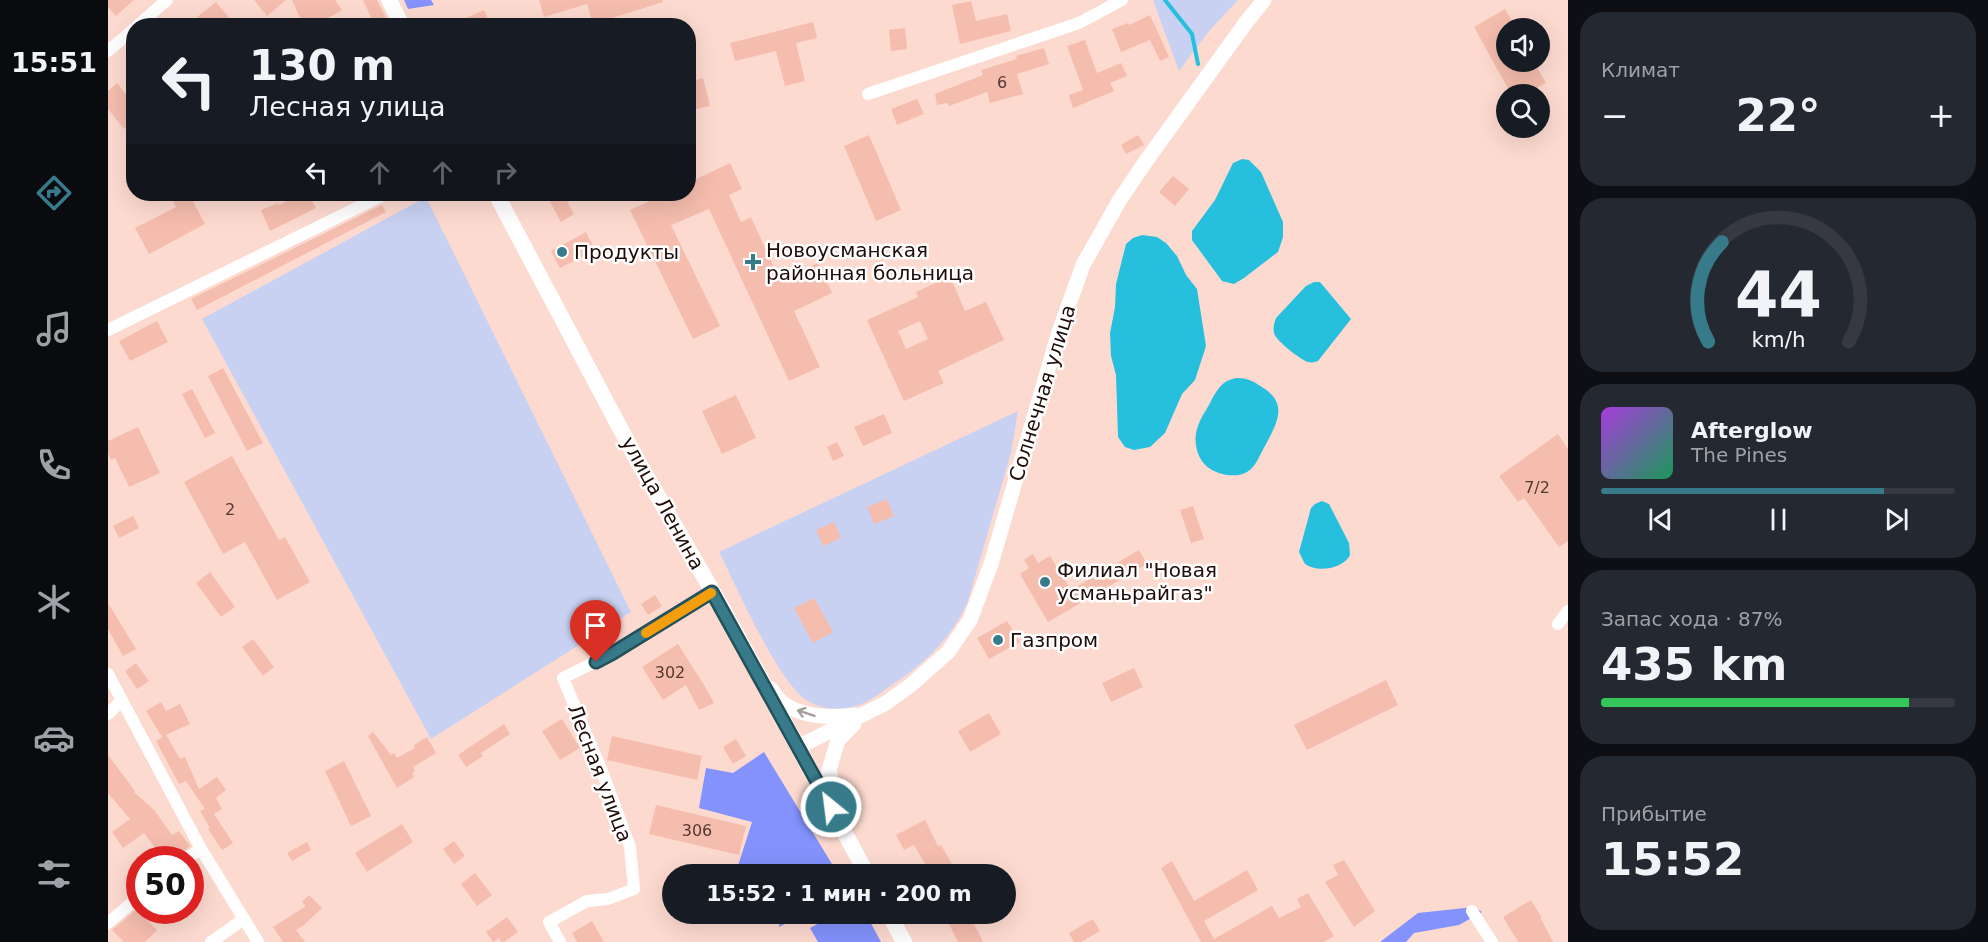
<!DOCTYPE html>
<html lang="ru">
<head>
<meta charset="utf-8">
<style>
  :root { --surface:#171b24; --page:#242831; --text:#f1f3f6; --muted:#9ea1a6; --line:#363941; --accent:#377b8b }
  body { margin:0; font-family:"DejaVu Sans",sans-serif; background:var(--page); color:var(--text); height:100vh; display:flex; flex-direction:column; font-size:22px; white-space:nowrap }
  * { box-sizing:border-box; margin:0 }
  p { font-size:20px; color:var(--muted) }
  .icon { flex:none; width:33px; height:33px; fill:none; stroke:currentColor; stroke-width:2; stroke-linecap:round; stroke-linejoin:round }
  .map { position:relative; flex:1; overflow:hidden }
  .drawer { display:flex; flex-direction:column; gap:12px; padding:12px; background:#0d0f14; width:420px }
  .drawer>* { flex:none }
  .top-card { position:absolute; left:18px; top:18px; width:570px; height:183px; border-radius:24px; box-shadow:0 6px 24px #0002; background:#171b24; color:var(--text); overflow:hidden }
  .tools { position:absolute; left:1388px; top:18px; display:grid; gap:12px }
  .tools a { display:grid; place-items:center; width:54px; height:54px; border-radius:50%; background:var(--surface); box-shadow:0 6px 24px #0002; font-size:30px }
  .speed { position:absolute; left:18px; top:846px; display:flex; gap:12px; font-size:30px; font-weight:700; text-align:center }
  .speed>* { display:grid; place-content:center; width:78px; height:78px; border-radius:50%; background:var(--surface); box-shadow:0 6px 24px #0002; line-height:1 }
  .speed .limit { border:9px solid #d22; background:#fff; color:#111 }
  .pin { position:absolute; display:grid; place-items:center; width:51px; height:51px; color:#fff; margin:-62px -26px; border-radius:50% 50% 50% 0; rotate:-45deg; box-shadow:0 0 6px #0007 }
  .pin .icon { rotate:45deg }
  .me { position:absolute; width:66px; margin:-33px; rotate:331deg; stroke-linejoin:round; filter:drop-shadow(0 0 4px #0008) }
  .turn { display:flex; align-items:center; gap:21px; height:126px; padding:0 24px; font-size:27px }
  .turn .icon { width:78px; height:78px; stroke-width:2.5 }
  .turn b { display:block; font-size:42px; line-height:51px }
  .lanes { display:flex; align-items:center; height:57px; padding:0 24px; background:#0003; justify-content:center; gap:30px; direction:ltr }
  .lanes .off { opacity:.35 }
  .big { font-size:45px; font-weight:600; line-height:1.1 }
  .drawer .tile { flex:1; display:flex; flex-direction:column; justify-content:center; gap:9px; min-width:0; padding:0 21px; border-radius:24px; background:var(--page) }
  .drawer .dial { align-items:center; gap:0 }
  .dial svg { height:156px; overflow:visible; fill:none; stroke:var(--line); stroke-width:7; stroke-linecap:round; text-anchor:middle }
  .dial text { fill:var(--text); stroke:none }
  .song { display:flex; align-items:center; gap:18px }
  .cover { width:72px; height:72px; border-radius:9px; background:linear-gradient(135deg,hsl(280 70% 55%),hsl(150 70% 35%)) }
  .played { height:6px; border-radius:3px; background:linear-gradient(90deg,var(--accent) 80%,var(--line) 80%) }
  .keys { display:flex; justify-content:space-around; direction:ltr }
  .heat { display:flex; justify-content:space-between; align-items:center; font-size:33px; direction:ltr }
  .charge { height:9px; border-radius:4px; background:linear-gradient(90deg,#34c759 87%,var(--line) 0) }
  .trip { position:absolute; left:554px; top:864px; width:354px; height:60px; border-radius:30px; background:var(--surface); box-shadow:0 6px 24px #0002; font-weight:600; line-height:60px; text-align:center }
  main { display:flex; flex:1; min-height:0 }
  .tab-bar { display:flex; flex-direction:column; width:108px; justify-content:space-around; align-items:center; background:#090b0e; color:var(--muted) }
  .tab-bar .icon { width:42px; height:42px }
  .tab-bar .active { color:var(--accent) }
  .tab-bar b { font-size:27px; color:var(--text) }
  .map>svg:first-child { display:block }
  .green { fill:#c9d1f2 }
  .forest { fill:#8392fd }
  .water { fill:#26bfde }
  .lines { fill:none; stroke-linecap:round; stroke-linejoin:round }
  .stream { stroke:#26bfde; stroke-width:4 }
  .building { fill:#f5bdae; fill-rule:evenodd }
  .minor { stroke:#fff; stroke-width:12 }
  .tertiary { stroke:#fff; stroke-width:15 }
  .secondary { stroke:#fff; stroke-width:16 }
  .oneway { stroke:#a59e9c }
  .route-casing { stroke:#24505a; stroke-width:15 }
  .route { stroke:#377b8b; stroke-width:10 }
  .slow { stroke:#f59e0b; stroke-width:10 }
  .poi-dot { fill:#377b8b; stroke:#fff; stroke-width:2 }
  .labels { text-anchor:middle; stroke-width:5; stroke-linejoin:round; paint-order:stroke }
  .number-label { font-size:16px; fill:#543832 }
  .poi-label { font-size:20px; fill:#1f0c08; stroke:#fff; text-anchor:start }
  .street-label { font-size:20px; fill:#1f0c08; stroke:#fff }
</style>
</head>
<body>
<main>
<nav class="tab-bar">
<b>15:51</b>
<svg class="icon active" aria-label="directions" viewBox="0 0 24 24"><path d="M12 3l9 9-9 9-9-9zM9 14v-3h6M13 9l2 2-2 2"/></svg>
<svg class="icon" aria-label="music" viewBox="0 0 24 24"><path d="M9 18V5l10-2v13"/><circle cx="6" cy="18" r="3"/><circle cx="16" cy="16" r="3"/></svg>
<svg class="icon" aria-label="phone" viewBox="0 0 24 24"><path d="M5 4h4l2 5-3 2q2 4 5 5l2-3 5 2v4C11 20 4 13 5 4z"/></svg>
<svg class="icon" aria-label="climate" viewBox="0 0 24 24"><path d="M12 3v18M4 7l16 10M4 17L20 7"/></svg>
<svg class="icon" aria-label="car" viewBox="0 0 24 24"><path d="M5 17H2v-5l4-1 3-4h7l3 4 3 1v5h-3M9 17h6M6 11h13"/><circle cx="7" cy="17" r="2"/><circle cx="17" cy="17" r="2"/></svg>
<svg class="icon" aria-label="filters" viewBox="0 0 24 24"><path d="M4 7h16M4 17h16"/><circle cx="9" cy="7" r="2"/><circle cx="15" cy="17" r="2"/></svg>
</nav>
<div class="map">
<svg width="1460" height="942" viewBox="0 0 1460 942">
  <rect width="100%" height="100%" fill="#fddad0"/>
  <path class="green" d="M1045,0H1130L1101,31L1071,71Z
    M318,197L523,612L323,739L94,319Z
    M910,411L903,453L860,601C844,638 817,663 784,685C772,693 759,704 744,707C730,711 712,709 700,701C671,685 628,585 611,552Z"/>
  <path class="forest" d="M296,0H323L326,5L300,9Z
    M656,752L730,874H642L628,872L644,822L591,808L598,768L625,773Z
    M1366,907L1374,912L1351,925L1306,933L1298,942H1272L1310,913Z
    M673,914H696L671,927Z
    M729,914H758L773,942H710L702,928Z"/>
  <path class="water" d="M1134,159L1141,160L1153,172L1175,222V237L1170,252L1136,278L1126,284L1114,281L1084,240V231L1107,200L1125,163Z
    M1034,235L1049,237L1058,243L1069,256L1078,275L1089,289L1098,346L1087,380L1074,394L1057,433L1042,447L1026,450L1017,447L1010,437L1008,375L1003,356L1002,333L1007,307L1008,284L1018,244L1025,238Z
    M1206,282H1212L1243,319L1210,361C1206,362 1205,363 1200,362C1193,360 1168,341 1166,333C1165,328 1166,323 1168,318L1198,286Z
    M1129,378C1139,378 1145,381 1154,387C1181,404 1169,423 1157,446C1152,454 1148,467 1139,472C1130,478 1112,475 1104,470C1089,462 1084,441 1090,426C1092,419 1097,412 1101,405C1105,397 1109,389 1116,383C1120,380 1124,379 1129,378Z
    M1214,501L1221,504L1241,543L1242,555C1235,569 1209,573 1197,564L1191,552L1203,508L1207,504Z"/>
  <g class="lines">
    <path class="stream" d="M1057,0L1084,34L1090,64"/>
  </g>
  <path class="building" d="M0,0H26L8,16L0,7Z
    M146,0H178L159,16Z
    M184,0H227L234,10L206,26H182L192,18Z
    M255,0H269L279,20L267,26Z
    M431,0H554L555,2L485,24L479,4L436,17Z
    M863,1L868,21L899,14L903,31L852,44L844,5Z
    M108,2L128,26H95L88,18Z
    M1397,9L1408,28H1398V62H1426L1438,83L1417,94H1403L1366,27Z
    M376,10L383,26H361L358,18Z
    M1042,15L1061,57L1052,61L1042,40L1013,52L1004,29L1020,23L1021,25Z
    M705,22L709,38L688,43L697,81L677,86L668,51L627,61L622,43Z
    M797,28L799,49L783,51L781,30Z
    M977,40L989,73L1013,63L1019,76L1002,83L1006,91L965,108L961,95L975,90L959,46Z
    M936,48L941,64L909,74L915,94L882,103L879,92L841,106L839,103L829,105L827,94L875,75L873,70L909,59L908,56Z
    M595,78L602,106L580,111V82Z
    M9,83L26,104V122L16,129L0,109V91Z
    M809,99L816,114L789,125L783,109Z
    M761,135L793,210L768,221L736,146Z
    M1030,135L1036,145L1018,154L1013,145Z
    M622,163L634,189L621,195L633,222L643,217L672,281L710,263L724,293L686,311L712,367L681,381L601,209L563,225L612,326L585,339L522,210L557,194H580V183Z
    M1065,176L1081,189L1067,206L1051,192Z
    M69,194H81L97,224L41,254L27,228L68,207L63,197Z
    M194,194H200L208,208L162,231L153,210L170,203L171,205Z
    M438,194H455L466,214L453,222Z
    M274,205L278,212L89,310L83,299Z
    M478,232L487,250L452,268L443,251Z
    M842,276L857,311L878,302L896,340L830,371L836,383L796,401L759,320L810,297L808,292ZM812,321L820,339L798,349L790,331Z
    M49,321L60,342L22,361L11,341Z
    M115,368L155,443L139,451L100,376Z
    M84,389L107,433L97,438L74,394Z
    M628,395L648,438L614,454L594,411Z
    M776,414L784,433L755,446L746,427Z
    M30,427L52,473L21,487L7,458L3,460L0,453V441Z
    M1450,434L1460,449V541L1451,547L1416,498L1410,502L1391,476Z
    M729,442L736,456L725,461L719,447Z
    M124,456L171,540L177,537L202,582L169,600L137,542L115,554L76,482Z
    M779,499L786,516L766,524L759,507Z
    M1085,506L1096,539L1083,543L1072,510Z
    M25,516L31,528L11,538L5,526Z
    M726,522L733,538L715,546L708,530Z
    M1031,550L1039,564L940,622L912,574L921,568L916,560L925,554L930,563L942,556L963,590Z
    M102,572L127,607L113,617L88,583Z
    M547,595L554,606L540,615L533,604Z
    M706,598L725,632L705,643L686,608Z
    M0,603L28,649L15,656L0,629Z
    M899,621L912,642L881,659L869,638Z
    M145,639L166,667L155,676L134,647Z
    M570,644L596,685L606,703L591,710L578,685L555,700L534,667Z
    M28,663L41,681L29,689L17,671Z
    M1026,668L1035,687L1003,702L994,683Z
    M1278,680L1290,705L1199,750L1186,725Z
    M53,702L58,711L72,704L82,724L58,735L72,759L77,757L91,789L109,777L118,790L108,798L114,809L106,814L125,843L114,850L100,829L102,828L92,811L97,809L78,781L71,784L48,741L54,737L38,711Z
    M881,713L893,734L862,752L850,731Z
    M454,719L472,748L452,760L434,731Z
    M396,724L402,734L373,753L375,756L358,767L350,755Z
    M265,732L283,755L286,753L289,758L307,748L306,745L319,737L328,753L305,767L307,771L304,773L306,777L289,788L260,736Z
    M504,736L594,756L589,780L499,760Z
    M628,739L638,756L625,764L615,747Z
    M0,755L27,791L26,792L47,811L64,835L71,831L82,846L64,860H45L51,853L36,833L15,848L4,832L22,819L0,793Z
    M236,761L263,816L243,826L217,771Z
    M548,805L638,826L631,855L541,834Z
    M817,820L830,846L833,845L844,864L826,874H823L806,845L796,850L788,835Z
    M294,824L305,842L259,872L247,853Z
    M346,841L357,856L346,864L335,849Z
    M199,842L203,850L184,861L179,853Z
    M1236,860L1267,911L1246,927L1217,882L1230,875L1225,865Z
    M1064,861L1086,901L1139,870L1150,890L1096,921L1106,939L1164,906L1171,918L1193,907L1189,899L1200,893L1226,936L1216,942H1093L1053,868Z
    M367,873L384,895L369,906L353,884Z
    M201,895L214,908L196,925L188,930L197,942H175L165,927L198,906L194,902Z
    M1423,900L1434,918L1433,919L1445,942H1410L1395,917Z
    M29,909L50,910L39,920L49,930L37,942H16L4,930Z
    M848,914H861L875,942H850L838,918Z
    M399,917L410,932L396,942H393L391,938L385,942L378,932Z
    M985,919L992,931L973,942H966L961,933Z
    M484,921L496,942H469L464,933Z"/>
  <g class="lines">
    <path class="minor" d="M29,26L59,0
      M0,51L26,29
      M760,94L971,23L1014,0
      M0,330L277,194
      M1450,624L1460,611
      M0,674L93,849L150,942
      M0,714L13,701
      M75,860L93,849
      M1364,911L1384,942
      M0,923L32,896
      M103,942L136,919
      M452,942L441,922L479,901L500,899L526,889L522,847L495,774L455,678L505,653L604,592"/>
    <path class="tertiary" d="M663,689C667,694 671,701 676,704C697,718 723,718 747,715
      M690,747L778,703L804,684L840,652L862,620L883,564L951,332L975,265L1011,201L1038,161L1139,21L1156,0
      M732,818L721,770L730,740L746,724"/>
    <path class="secondary" d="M281,0L294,26
      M388,194L529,460L617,613L759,874
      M781,914L796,942"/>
  </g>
  <defs><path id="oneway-shaft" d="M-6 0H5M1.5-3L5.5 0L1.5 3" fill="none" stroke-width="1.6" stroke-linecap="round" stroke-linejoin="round" transform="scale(1.5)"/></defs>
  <use class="oneway" href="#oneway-shaft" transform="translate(698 713) rotate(-162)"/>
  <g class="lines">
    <defs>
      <path id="route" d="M488,662L505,653L604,592L723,807"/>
    </defs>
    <use href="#route" class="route-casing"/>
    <use href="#route" class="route"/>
    <path class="slow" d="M538,633L603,593"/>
  </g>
  <g class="poi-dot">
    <circle cx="454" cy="252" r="6"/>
    <path d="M642 253h6v6h6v6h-6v6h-6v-6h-6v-6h6z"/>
    <circle cx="937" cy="582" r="6"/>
    <circle cx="890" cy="640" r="6"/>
  </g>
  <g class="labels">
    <g class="number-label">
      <text x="894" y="88">6</text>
      <text x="1429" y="493">7/2</text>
      <text x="122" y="515">2</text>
      <text x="562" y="678">302</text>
      <text x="589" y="836">306</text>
    </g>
    <g class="poi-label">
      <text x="658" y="257">Новоусманская<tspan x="658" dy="23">районная больница</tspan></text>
      <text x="466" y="259">Продукты</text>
      <text x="949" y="577">Филиал "Новая<tspan x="949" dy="23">усманьрайгаз"</tspan></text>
      <text x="902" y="647">Газпром</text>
    </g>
    <g class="street-label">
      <text transform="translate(934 393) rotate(-73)" y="7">Солнечная улица</text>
      <text transform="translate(555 503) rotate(61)" y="7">улица Ленина</text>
      <text transform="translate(492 773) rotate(69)" y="7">Лесная улица</text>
    </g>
  </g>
</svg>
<div class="tools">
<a><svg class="icon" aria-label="sound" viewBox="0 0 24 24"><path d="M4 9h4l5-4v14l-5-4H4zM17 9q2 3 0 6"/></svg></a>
<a><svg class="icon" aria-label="search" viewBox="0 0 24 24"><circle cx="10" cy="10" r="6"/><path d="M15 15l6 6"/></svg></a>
</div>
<div class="speed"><div class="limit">50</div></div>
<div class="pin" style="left:488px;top:662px;background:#d93025"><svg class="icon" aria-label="arrive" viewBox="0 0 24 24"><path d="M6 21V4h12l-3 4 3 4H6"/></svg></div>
<svg class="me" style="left:723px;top:807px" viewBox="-20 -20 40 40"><circle r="17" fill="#377b8b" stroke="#fff" stroke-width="3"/><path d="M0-11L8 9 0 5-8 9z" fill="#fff"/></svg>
<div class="trip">15:52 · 1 мин · 200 m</div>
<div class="top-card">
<div class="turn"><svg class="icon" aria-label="left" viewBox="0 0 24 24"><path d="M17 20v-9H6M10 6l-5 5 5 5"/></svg><div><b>130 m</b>Лесная улица</div></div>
<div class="lanes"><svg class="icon" aria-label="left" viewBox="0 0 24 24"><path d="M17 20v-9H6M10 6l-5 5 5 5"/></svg><svg class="icon off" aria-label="ahead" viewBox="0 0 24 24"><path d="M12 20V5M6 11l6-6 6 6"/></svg><svg class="icon off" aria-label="ahead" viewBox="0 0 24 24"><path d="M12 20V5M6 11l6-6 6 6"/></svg><svg class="icon off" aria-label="right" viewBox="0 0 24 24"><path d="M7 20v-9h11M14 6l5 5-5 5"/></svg></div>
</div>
</div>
<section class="drawer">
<div class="tile"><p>Климат</p>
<div class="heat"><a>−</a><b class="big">22°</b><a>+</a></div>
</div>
<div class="tile dial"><svg viewBox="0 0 100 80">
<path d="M14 69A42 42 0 1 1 86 69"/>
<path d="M14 69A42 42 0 0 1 21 18" stroke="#377b8b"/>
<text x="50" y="56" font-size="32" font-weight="700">44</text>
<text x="50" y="72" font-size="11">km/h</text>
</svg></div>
<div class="tile">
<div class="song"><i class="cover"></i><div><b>Afterglow</b><p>The Pines</p></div></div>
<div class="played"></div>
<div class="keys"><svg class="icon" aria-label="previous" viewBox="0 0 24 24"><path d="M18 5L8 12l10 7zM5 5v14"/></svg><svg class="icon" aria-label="pause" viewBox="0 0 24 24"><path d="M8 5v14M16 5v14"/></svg><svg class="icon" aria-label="next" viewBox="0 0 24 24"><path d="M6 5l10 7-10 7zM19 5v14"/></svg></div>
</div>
<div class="tile"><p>Запас хода · 87%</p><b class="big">435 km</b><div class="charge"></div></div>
<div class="tile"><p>Прибытие</p><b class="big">15:52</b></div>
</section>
</main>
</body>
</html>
